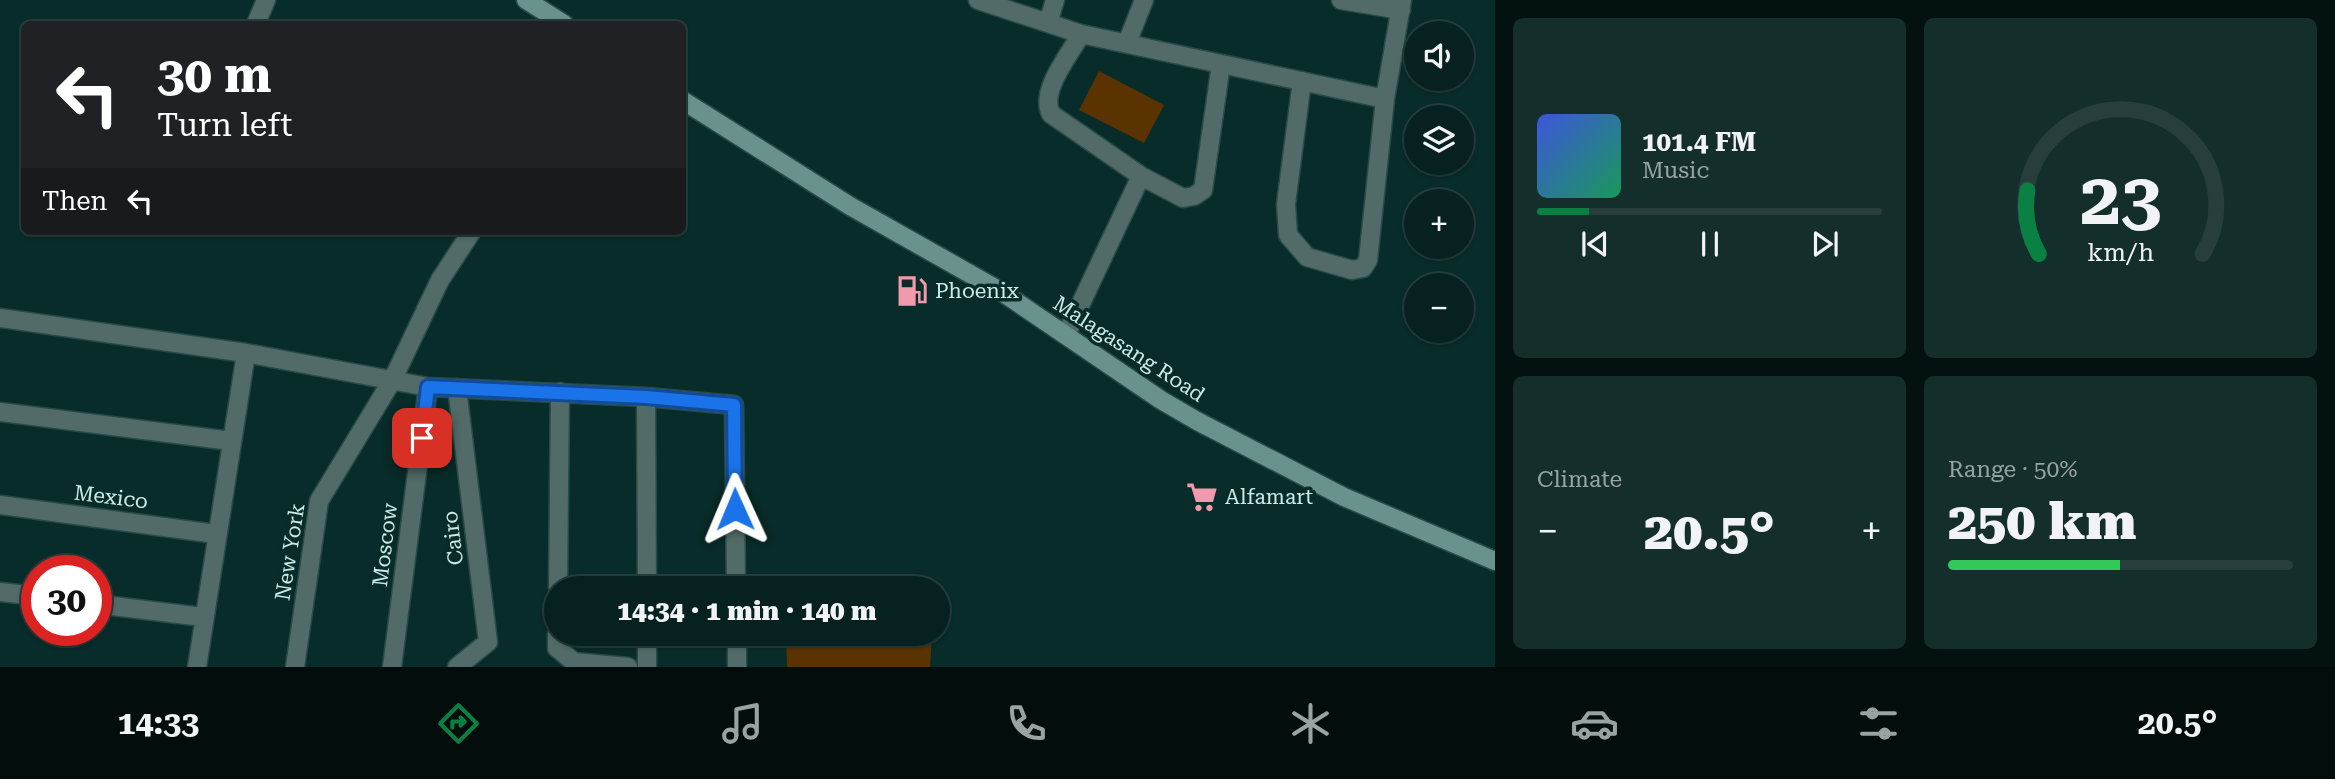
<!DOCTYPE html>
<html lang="en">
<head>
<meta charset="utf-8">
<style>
  :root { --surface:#06211f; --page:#142e2c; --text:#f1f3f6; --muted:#98a3a4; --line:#273e3d; --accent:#0b8043 }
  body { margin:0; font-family:"Roboto Serif",serif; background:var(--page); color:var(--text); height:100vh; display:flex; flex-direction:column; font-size:26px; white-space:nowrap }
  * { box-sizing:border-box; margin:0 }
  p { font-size:23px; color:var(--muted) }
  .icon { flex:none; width:38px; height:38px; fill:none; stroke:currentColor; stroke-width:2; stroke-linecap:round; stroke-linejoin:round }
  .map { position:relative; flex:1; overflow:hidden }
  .sheet { display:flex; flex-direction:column; gap:18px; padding:18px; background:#031211; width:840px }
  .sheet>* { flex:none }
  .top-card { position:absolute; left:21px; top:21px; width:665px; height:214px; border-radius:10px; box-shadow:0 2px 5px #0004,0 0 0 2px var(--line); background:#202124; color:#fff; overflow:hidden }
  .buttons { position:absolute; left:1404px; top:21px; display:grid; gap:14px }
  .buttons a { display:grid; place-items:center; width:70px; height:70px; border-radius:50%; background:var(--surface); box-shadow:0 2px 5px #0004,0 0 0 2px var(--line); font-size:35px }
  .speed { position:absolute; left:21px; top:555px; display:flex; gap:14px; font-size:35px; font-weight:700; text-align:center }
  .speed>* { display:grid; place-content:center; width:91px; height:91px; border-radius:50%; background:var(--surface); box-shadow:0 2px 5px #0004,0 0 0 2px var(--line); line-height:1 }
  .speed .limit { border:10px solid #d22; background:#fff; color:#111 }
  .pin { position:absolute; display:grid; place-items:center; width:60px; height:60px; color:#fff; margin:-30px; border-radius:14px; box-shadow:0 4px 10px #0006 }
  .me { position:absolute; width:77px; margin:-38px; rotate:359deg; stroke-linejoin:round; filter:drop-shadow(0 0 5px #0008) }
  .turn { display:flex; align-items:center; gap:24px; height:147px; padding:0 21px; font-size:32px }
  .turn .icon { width:91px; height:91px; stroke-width:2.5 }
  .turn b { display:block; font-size:49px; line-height:60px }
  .then { display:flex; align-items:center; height:66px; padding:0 21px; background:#0003; gap:14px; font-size:26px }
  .big { font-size:52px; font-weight:800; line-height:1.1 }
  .sheet .tile { flex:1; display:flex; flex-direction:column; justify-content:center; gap:10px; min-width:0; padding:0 24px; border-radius:10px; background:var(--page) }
  .sheet .dial { align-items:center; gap:0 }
  .dial svg { height:182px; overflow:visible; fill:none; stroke:var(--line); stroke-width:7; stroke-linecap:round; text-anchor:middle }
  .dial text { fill:var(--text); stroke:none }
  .song { display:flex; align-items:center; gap:21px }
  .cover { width:84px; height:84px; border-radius:10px; background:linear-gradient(135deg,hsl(230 70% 55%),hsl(150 70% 35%)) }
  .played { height:7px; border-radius:4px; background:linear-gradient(90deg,var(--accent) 15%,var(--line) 15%) }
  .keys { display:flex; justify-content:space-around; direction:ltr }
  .heat { display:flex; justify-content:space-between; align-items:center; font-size:38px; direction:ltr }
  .charge { height:10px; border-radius:5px; background:linear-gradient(90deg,#34c759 50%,var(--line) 0) }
  .sheet .tiles { flex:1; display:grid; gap:18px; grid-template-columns:repeat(2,1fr) }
  .trip { position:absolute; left:544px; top:576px; width:406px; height:70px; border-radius:35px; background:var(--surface); box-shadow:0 2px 5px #0004,0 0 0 2px var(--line); font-weight:800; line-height:70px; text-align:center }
  .tabs { display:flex; height:112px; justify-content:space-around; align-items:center; background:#020d0c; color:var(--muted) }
  .tabs .icon { width:49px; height:49px }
  .tabs .active { color:var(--accent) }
  .tabs b { font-size:32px; color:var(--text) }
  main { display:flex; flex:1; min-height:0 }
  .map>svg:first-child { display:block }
  .green { fill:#5a3300 }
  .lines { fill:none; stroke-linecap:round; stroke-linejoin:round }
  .street-casing { stroke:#274b47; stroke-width:21 }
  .secondary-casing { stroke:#274b47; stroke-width:21 }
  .street { stroke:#526b68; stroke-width:18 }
  .secondary { stroke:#69928d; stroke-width:18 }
  .route-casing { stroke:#114b97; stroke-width:18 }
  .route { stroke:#1a73e8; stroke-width:12 }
  .labels { text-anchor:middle; stroke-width:7; stroke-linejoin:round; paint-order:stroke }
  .poi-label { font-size:21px; fill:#cbebe6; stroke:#082c29; text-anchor:start }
  .street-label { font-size:21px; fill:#cbebe6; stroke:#082c29 }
</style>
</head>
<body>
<main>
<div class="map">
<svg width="1495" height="667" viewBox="0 0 1495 667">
  <rect width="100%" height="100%" fill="#082c29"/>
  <path class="green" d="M1099,71L1164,105L1144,143L1079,110Z
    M786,634H932L930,667H787Z"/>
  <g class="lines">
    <defs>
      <path id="street" d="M978,0L1081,34L1385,99
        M1341,0L1401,10
        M1048,23L1055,0
        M256,24L266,0
        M1081,34C1070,54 1039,91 1051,114L1141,176L1183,198L1194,196L1203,190L1221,64
        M1127,43L1144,0
        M1302,81L1286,204L1288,235L1307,257L1352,270L1363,268L1368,260L1385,99L1402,0
        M0,318L246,353L428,387L646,397L734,405L736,588
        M1066,335L1141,176
        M646,397L647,588
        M0,412L231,441
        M0,505L216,534
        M558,588L560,392
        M0,592L37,596
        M96,604L203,617
        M557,634V648L574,662L628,667
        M647,634V667
        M737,634V667
        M197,667L246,353
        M295,667L319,501L393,379L440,280L472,231
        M392,667L428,387
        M457,667L488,642L457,388"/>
      <path id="secondary" d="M526,0L564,24
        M682,100L850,206L1002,292L1161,400L1197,421L1344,497L1495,561"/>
    </defs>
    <use href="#street" class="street-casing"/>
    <use href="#secondary" class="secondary-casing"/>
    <use href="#street" class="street"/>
    <use href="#secondary" class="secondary"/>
  </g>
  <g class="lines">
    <defs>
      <path id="route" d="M422,438L428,387L646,397L734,405L735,509"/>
    </defs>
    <use href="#route" class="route-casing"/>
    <use href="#route" class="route"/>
  </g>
  <defs>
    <symbol id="fuel-bare" viewBox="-9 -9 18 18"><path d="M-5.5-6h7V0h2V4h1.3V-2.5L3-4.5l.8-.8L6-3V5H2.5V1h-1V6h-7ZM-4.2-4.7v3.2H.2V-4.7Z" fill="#f29aad" stroke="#082c29" stroke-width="2.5" paint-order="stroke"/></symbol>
    <symbol id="supermarket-bare" viewBox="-9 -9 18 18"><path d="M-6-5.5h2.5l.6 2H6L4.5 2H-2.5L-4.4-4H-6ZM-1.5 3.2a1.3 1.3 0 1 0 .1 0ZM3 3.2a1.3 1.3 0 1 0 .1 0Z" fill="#f29aad" stroke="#082c29" stroke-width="2.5" paint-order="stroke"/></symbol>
  </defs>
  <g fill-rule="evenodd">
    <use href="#fuel-bare" x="890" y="269" width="44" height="44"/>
    <use href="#supermarket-bare" x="1180" y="475" width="44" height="44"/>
  </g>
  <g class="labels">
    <g class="poi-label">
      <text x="935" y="298">Phoenix</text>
      <text x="1225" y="504">Alfamart</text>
    </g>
    <g class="street-label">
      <text transform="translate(1129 349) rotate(33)" y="7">Malagasang Road</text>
      <text transform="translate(111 497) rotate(7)" y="7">Mexico</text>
      <text transform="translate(453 538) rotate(-97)" y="7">Cairo</text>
      <text transform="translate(385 545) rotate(-83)" y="7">Moscow</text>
      <text transform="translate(290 552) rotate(-81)" y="7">New York</text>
    </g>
  </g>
</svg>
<div class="buttons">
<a><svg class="icon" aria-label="sound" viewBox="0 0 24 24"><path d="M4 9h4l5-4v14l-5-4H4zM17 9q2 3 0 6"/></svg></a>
<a><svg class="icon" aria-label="layers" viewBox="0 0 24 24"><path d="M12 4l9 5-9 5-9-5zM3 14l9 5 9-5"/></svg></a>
<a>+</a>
<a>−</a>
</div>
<div class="speed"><div class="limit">30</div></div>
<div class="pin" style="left:422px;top:438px;background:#d93025"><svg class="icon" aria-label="arrive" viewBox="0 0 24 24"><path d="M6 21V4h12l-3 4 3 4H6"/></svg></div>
<svg class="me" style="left:735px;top:509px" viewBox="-20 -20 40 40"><path d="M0-17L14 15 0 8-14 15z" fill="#1a73e8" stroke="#fff" stroke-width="4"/></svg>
<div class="trip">14:34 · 1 min · 140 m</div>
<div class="top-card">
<div class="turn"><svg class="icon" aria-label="left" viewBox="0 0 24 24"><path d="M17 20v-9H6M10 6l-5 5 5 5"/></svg><div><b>30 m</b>Turn left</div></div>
<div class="then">Then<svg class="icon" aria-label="left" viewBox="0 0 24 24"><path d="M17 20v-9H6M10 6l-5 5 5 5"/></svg></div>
</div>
</div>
<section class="sheet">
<div class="tiles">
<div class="tile">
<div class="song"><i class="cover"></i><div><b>101.4 FM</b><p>Music</p></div></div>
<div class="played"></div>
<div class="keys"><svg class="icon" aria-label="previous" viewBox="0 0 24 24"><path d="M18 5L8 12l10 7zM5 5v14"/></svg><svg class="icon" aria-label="pause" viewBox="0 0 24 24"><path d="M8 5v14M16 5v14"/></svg><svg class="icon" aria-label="next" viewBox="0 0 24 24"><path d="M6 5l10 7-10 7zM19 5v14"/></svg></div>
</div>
<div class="tile dial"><svg viewBox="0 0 100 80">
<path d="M14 69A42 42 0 1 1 86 69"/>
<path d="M14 69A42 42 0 0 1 9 41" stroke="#0b8043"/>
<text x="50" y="56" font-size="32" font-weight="700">23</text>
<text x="50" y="72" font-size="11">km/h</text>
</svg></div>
<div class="tile"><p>Climate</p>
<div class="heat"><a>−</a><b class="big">20.5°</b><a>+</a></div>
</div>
<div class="tile"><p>Range · 50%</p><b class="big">250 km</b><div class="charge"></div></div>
</div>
</section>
</main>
<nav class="tabs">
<b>14:33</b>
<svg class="icon active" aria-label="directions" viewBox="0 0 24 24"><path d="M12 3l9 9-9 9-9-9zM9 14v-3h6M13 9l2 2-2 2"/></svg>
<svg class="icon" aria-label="music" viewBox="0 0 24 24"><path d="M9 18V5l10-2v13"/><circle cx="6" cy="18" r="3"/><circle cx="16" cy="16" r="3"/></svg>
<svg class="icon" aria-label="phone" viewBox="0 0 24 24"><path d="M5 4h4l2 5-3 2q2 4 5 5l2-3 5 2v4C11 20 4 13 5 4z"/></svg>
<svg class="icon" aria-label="climate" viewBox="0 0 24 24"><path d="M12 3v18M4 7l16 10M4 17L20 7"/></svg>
<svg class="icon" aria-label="car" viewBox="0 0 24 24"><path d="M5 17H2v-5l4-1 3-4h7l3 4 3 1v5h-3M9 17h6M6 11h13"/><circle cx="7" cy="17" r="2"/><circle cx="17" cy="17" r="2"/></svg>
<svg class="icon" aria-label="filters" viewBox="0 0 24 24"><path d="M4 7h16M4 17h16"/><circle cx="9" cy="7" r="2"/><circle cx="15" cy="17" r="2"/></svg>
<b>20.5°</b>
</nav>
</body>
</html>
